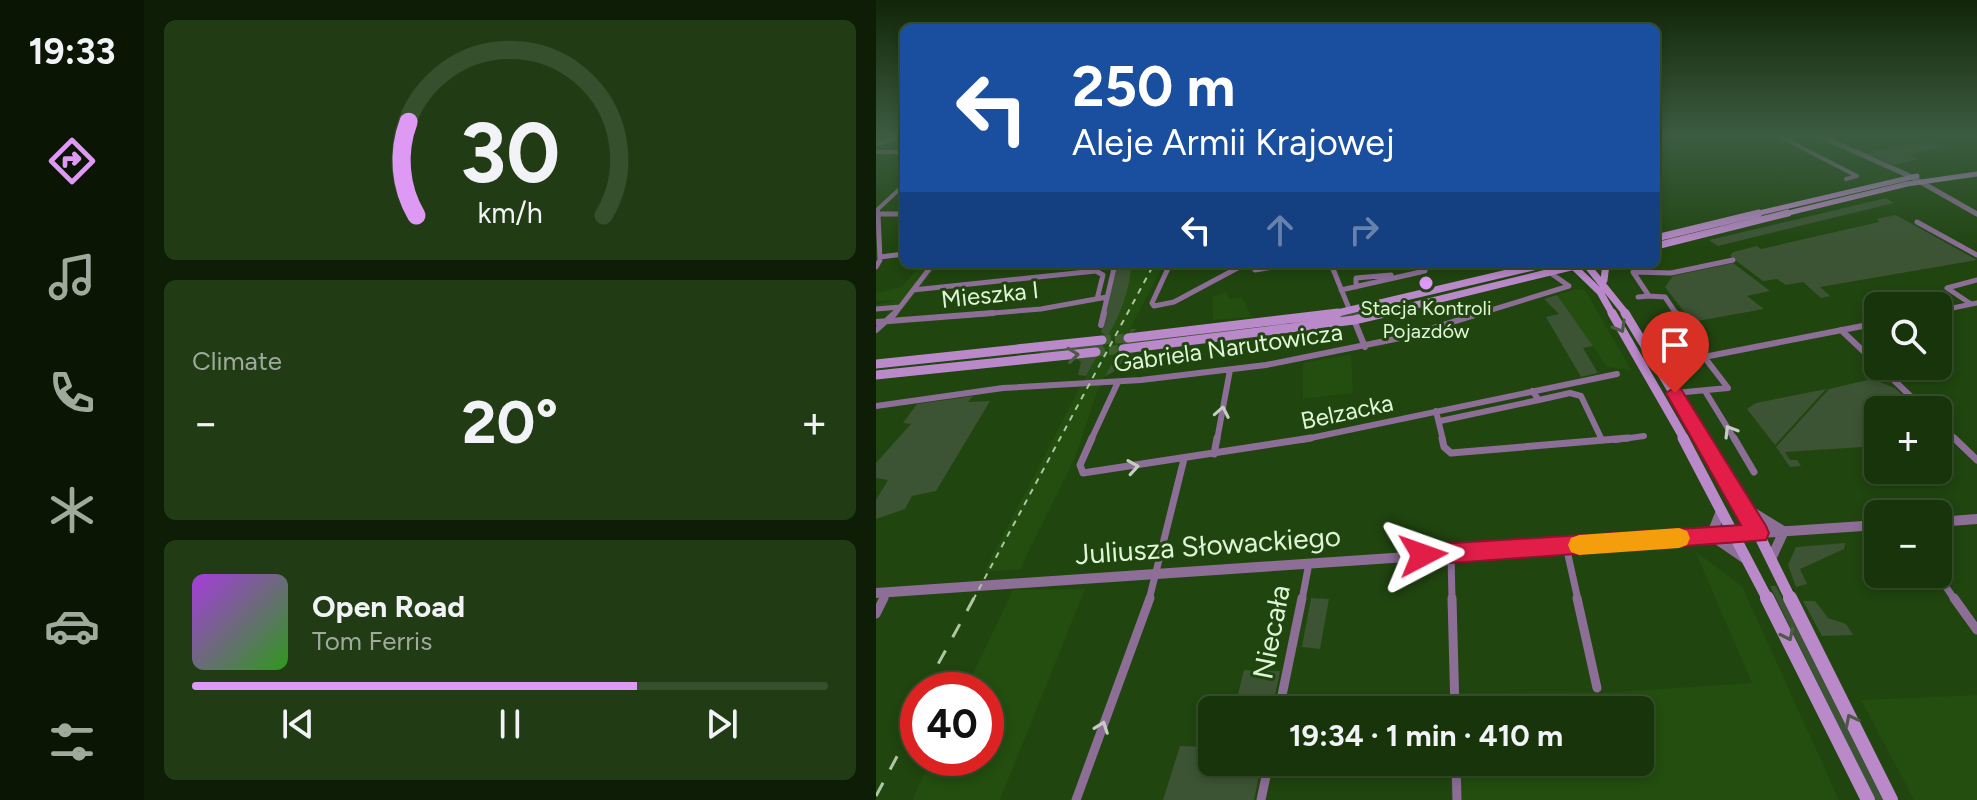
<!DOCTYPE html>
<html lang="en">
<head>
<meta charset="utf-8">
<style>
  :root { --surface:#18340b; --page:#213c14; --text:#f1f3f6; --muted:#9faa9d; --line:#364f2c; --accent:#dd99f3 }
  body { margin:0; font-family:Figtree,sans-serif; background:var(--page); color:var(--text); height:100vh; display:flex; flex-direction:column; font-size:30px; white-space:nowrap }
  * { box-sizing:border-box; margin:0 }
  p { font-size:26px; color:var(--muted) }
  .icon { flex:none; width:44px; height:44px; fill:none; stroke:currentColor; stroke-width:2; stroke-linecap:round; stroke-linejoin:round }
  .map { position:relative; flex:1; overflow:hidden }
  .sheet { display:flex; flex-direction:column; gap:20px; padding:20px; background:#0d1d06; width:732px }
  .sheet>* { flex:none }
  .top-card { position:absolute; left:24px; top:24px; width:760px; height:244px; border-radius:12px; box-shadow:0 4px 12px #0003,0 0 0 2px var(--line); background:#1a4fa0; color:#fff; overflow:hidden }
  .buttons { position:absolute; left:988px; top:292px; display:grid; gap:16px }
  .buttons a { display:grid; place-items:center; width:88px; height:88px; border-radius:12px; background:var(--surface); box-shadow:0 4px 12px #0003,0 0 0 2px var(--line); font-size:40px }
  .speed { position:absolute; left:24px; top:672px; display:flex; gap:16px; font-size:40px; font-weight:700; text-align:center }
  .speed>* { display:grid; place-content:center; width:104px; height:104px; border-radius:50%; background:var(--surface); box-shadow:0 4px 12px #0003,0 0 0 2px var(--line); line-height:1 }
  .speed .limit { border:12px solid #d22; background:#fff; color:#111 }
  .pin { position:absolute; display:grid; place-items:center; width:68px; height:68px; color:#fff; margin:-82px -34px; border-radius:50% 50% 50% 0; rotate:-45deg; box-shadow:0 0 8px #0007 }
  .pin .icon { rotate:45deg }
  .me { position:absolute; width:88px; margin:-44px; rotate:86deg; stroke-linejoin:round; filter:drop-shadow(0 0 6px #0008) }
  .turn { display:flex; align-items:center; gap:28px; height:168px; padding:0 40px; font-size:36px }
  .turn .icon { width:104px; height:104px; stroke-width:2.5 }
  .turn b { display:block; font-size:56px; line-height:68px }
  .lanes { display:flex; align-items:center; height:76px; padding:0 40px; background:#0003; justify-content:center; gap:40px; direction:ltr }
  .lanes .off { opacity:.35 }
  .big { font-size:60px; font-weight:700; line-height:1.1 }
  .sheet .tile { flex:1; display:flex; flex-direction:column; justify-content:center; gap:12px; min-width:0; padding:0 28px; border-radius:12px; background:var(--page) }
  .sheet .dial { align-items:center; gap:0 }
  .dial svg { height:208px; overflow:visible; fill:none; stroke:var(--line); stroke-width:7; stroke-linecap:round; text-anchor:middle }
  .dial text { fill:var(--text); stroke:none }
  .song { display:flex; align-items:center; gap:24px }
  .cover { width:96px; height:96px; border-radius:12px; background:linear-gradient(135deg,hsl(280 70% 55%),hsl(110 70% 35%)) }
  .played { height:8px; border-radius:4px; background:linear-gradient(90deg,var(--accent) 70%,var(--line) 70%) }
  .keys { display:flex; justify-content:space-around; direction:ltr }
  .heat { display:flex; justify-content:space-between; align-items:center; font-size:44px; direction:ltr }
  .trip { position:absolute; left:322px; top:696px; width:456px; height:80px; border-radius:12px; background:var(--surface); box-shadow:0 4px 12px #0003,0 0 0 2px var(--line); font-weight:700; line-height:80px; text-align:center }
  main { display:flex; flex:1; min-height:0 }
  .dock { display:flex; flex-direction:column; width:144px; justify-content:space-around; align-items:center; background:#0a1504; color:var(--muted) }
  .dock .icon { width:56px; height:56px }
  .dock .on { color:var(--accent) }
  .dock b { font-size:36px; color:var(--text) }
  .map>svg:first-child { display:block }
  .built { fill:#234e0f }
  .green { fill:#3c5434 }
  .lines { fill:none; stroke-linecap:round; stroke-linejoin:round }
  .secondary-tunnel { stroke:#3d5f2d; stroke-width:9; stroke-dasharray:9 4; stroke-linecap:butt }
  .minor-far4 { stroke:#8d6e97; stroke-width:4 }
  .minor-far3 { stroke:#8d6e97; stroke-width:5 }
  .minor-far2 { stroke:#8d6e97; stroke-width:6 }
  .minor-far1 { stroke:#8d6e97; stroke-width:7 }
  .minor { stroke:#8d6e97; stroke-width:9 }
  .tertiary-far1 { stroke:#8d6e97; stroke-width:5 }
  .tertiary { stroke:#8d6e97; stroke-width:10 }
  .secondary-far4 { stroke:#ba89ca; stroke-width:5 }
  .secondary-far3 { stroke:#ba89ca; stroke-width:7 }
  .secondary-far2 { stroke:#ba89ca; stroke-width:9 }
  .secondary-far1 { stroke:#ba89ca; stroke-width:11 }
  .secondary { stroke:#ba89ca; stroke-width:14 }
  .rail-far1 { stroke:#aec7a3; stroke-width:2; stroke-dasharray:6 6; stroke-linecap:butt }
  .rail { stroke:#aec7a3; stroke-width:3; stroke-dasharray:15 15; stroke-linecap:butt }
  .oneway { stroke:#4e5947 }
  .oneway2 { stroke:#c6ccc4 }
  .route { fill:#e11d48; stroke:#92132f; stroke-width:2 }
  .slow { fill:#f59e0b }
  .poi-dot { fill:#dd99f3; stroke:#20450f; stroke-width:3 }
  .labels { text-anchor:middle; stroke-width:6; stroke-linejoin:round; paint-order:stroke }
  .far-poi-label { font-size:20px; fill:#dff5d7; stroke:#20450f }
  .street-label { font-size:24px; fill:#dff5d7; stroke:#20450f }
  .near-street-label { font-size:28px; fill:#dff5d7; stroke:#20450f }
</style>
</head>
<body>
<main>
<nav class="dock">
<b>19:33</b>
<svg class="icon on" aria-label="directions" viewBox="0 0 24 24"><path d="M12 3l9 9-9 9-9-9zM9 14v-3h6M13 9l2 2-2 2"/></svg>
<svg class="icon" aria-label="music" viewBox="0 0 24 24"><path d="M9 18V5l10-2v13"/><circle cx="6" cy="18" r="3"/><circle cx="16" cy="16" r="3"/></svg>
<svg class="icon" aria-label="phone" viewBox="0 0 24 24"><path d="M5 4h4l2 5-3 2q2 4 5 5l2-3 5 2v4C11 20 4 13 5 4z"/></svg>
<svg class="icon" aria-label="climate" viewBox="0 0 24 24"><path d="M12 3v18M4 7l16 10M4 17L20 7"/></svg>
<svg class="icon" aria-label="car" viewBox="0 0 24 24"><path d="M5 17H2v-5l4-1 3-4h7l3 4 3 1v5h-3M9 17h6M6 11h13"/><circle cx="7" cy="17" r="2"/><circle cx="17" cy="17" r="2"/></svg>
<svg class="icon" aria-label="filters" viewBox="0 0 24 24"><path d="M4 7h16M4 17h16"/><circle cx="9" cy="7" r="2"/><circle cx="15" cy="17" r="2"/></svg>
</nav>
<section class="sheet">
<div class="tile dial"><svg viewBox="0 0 100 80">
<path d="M14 69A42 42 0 1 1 86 69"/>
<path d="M14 69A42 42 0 0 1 11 33" stroke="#dd99f3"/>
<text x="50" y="56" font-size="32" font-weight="700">30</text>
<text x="50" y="72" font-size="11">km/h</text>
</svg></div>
<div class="tile"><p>Climate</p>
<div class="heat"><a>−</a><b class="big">20°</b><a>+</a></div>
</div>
<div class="tile">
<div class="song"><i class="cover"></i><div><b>Open Road</b><p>Tom Ferris</p></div></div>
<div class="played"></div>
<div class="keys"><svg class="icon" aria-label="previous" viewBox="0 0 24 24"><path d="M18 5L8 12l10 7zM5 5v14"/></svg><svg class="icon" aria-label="pause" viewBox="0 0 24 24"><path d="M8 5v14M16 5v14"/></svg><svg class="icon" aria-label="next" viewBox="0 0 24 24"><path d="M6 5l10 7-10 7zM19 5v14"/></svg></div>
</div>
</section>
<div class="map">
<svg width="1101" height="800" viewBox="0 0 1101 800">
  <rect width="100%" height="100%" fill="#20450f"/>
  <path class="built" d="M41,264H63L18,320L6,321L13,311L0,312V305L22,300L0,301V293L26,287L43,266Z
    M254,264H288L221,392L199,458L144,569L108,572L241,316Z
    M700,289L709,290L755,370L731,367L681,295Z
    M350,292L354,299L366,297L375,317L337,320L336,297Z
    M475,354L477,393L427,399V363Z
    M819,551L866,586L963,800H575L574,762H764V710H574V693L738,692L876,683Z
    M209,589L124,800H36L56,758H110V690H89L137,590Z
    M1101,695V800H1038L985,700Z"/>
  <path class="green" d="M1054,141L1072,150L1063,147L1033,155L1043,159L1018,165L990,153Z
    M1010,198L1018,203L842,246L833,240Z
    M1020,215L1101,260L944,287L954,296L945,298L927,282L910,285L901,279L887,281L854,256L857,252L881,246L885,249L1003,222L1001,219Z
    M857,263L894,291L871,296L888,309L816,322L789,287L797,276Z
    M241,264H262L255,266C254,304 228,343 210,376L202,375L205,362L201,359L162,362L165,351L229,336L225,332Z
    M681,295L717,346L707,348L722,373L705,377L670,317L683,314L668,299Z
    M488,311L490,314L253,351L473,326L261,352C245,356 244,372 229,376L255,329H261L255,333L259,339L416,324Z
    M996,379L1019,388L1042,410H1002V446L909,452L914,460H921L925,466L914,467L900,447L953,389Z
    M950,389L899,445L871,409L880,403Z
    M97,396L92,402L114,401L60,491L36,496L29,509L0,519V500L12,480L0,478V463L35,424L27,423L41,404Z
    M969,543L968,549L924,569L931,584L920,587L912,565L920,547Z
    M894,586H900L1007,800H999Z
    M435,598L453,599L444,649L426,647Z
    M927,601H939L952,618L970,624L977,635L946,636Z
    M368,670L404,671L396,710H358Z
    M304,746L336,747V762H386L378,800H287Z"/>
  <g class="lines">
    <path class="secondary-tunnel" d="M226,340L252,338
      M220,352L247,349"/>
    <path class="minor-far4" d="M903,136L981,176L970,179
      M0,152H28
      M0,214H28
      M2,215V209L28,185"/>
    <path class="minor-far3" d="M0,214H28
      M1041,222L1101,255
      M4,257L28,254
      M294,264L276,303L278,306L298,302L369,264
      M381,264L379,270L416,264
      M455,264L474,311
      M513,265L523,264
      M0,267L4,260L2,213
      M480,287V278L515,275
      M37,290L220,271L227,275L221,299
      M465,290L549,271V264
      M773,296L789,297L801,315
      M762,297L773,296L757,272L795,273L857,260
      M1095,304L1071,288L1101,280
      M0,309L24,307
      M1062,311L1101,303
      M18,315L57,264
      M92,315L165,309L231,297
      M227,315L239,264
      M599,315L693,286L673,272"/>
    <path class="minor-far2" d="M800,313L831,357
      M478,320L489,347
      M0,322L117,313
      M225,325L228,313
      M0,330L19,313
      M965,330L1002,365
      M782,366L1002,323
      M1003,366L1049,410
      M656,391L663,400L694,393L705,396L726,440
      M829,391L859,440
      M799,393L852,388L829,358
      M0,406L127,388L265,380L390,365L524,338L606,313
      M560,411L567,440
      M564,421L663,400
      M1062,423L1080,440
      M215,440L242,382
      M341,440L354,370
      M425,440L741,374
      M739,440L768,436"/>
    <path class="minor-far1" d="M216,438L204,465L207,473L435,438
      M566,438L568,447L575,453L752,438
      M858,438L878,472
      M1078,438L1101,460
      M338,454L341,438
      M690,546L702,600
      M575,554L576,600
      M1061,574L1079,600
      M7,600L11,592
      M273,600L308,459
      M426,600L433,563"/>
    <path class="minor" d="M576,598L579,710
      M701,598L721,688
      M1078,598L1101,630
      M0,614L8,598
      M403,710L426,598
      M580,762L581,800
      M200,800L274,598
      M385,800L393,762"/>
    <path class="tertiary-far1" d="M944,136L1036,177L1101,214
      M0,144L26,136"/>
    <path class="tertiary" d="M868,507L907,531
      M1062,522L1101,519
      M835,536L845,511
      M836,536L871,560
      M895,559L908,531
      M0,593L1002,525"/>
    <path class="secondary-far4" d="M875,215L1041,176
      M904,215L1031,184L1101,174"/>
    <path class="secondary-far3" d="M780,238L883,213
      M780,246L912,213
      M695,264L724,292L737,315
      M710,264L751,315
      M728,280L730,264
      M453,315L670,264
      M499,315L699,266"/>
    <path class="secondary-far2" d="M736,313L809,440
      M749,313L826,440
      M252,338L462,313
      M247,349L478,320L508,313
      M0,364L226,340
      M0,375L220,352"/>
    <path class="secondary-far1" d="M807,438L892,600
      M825,438L882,533L915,600"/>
    <path class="secondary" d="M891,598L992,800
      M914,598L1015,800"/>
    <path class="rail-far1" d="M97,600L278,264"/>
    <path class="rail" d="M48,690L98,598
      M0,796L42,717"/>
  </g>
  <defs><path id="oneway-chevron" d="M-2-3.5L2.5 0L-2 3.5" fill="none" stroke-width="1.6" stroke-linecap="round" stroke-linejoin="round" transform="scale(2)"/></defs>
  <g class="oneway">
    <use href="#oneway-chevron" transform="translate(744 327) rotate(60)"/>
    <use href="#oneway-chevron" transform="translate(197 355) rotate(-6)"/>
    <use href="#oneway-chevron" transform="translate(912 635) rotate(64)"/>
    <use href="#oneway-chevron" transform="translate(975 720) rotate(-117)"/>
  </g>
  <g class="oneway2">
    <use href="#oneway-chevron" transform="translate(346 412) rotate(-79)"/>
    <use href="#oneway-chevron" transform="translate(854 431) rotate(-121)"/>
    <use href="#oneway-chevron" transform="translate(257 467) rotate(-9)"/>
    <use href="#oneway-chevron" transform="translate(226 727) rotate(-70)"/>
  </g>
  <linearGradient id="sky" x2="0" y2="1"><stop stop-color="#122608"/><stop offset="0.55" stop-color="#3c5c42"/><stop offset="1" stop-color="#3c5c42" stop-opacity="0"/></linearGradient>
  <rect width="1101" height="248" fill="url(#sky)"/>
  <path class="route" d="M799,387L805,389L890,526L893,533L890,540L547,565L538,562L535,555L538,548L547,545L865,525L790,393Z"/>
  <path class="slow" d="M803,528L811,531L814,538L811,545L803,548L703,555L695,552L692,545L695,538L703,535Z"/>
  <circle class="poi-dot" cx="550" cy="283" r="8"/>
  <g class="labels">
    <g class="far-poi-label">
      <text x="550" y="315">Stacja Kontroli<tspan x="550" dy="23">Pojazdów</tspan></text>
    </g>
    <g class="street-label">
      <text transform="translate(114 295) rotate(-6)" y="8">Mieszka I</text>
      <text transform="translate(352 348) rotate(-8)" y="8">Gabriela Narutowicza</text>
      <text transform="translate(471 412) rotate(-12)" y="8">Belzacka</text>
    </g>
    <g class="near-street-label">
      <text transform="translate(332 545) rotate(-4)" y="10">Juliusza Słowackiego</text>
      <text transform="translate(395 632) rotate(-79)" y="10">Niecała</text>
    </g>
  </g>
</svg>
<div class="buttons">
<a><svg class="icon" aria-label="search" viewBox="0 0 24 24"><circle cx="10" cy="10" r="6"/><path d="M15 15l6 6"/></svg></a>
<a>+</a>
<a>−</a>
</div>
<div class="speed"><div class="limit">40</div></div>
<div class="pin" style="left:799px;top:393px;background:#d93025"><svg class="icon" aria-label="arrive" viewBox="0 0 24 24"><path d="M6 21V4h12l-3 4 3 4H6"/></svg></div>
<svg class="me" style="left:547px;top:555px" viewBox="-20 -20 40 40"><path d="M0-17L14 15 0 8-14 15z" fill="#e11d48" stroke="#fff" stroke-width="4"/></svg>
<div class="trip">19:34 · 1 min · 410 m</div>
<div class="top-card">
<div class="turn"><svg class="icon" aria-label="left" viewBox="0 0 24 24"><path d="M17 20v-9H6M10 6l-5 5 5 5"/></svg><div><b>250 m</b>Aleje Armii Krajowej</div></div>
<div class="lanes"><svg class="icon" aria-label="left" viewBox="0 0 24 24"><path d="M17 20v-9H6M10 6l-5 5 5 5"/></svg><svg class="icon off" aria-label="ahead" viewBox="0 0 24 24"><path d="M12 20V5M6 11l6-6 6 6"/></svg><svg class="icon off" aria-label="right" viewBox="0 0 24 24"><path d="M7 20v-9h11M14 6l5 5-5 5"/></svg></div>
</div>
</div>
</main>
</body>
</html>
